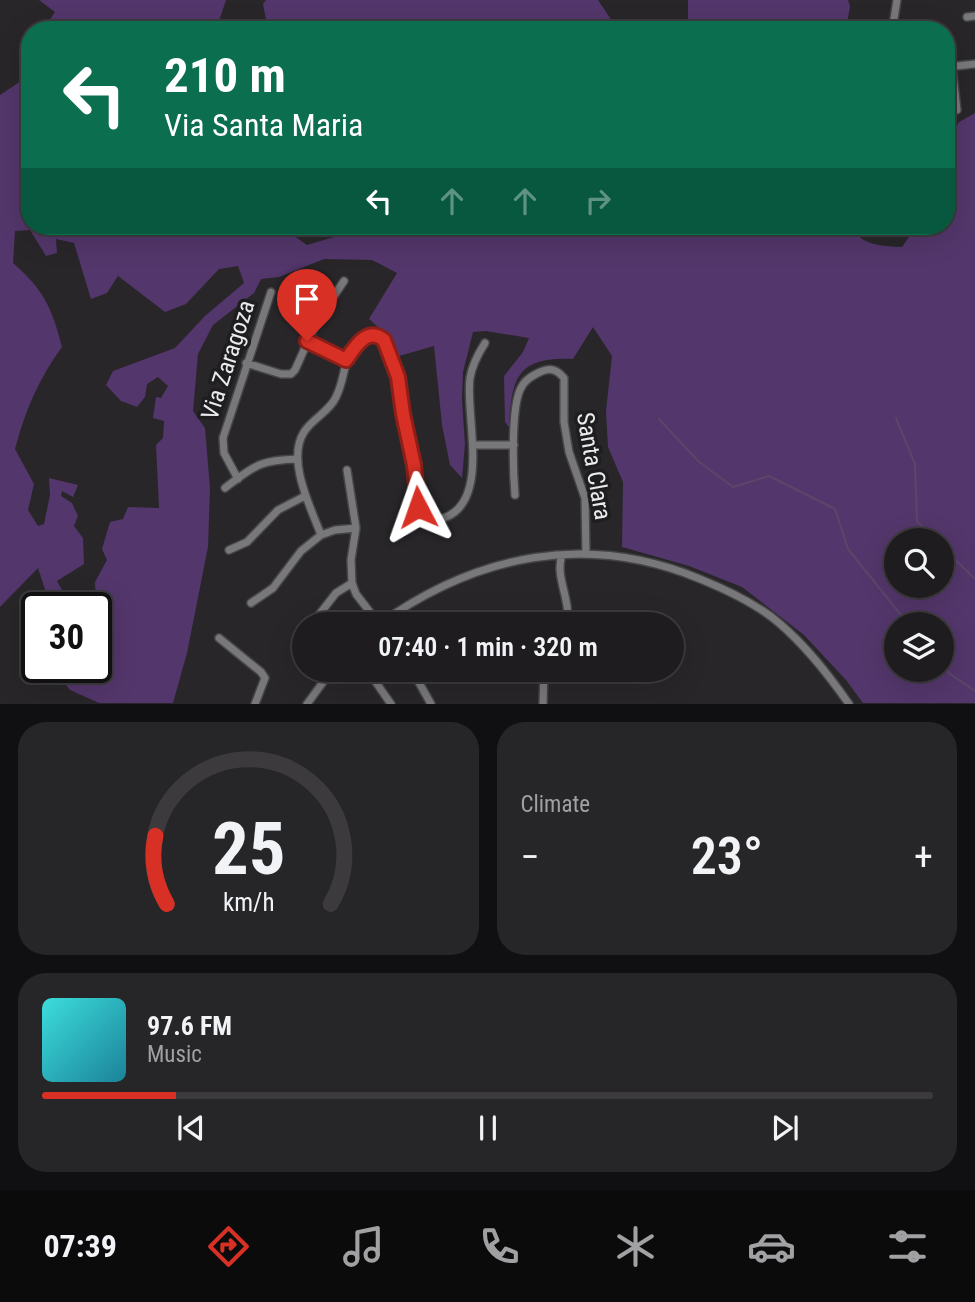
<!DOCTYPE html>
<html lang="en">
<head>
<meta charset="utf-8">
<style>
  :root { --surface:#1e1c1f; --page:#262528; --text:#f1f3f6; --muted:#a1a1a4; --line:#3c3a3d; --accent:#d93025 }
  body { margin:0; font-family:"Roboto Condensed",sans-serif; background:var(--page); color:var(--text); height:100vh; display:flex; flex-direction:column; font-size:26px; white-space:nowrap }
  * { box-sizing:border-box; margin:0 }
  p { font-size:23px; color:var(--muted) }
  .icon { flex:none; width:38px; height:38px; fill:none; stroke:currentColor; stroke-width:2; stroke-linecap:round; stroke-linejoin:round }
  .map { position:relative; height:704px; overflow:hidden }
  .details { display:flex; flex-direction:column; gap:18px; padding:18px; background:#100f11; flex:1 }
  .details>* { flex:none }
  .banner { position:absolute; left:21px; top:21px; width:934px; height:214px; border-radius:28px; box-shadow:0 7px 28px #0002,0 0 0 2px var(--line); background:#0b6e4f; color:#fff; overflow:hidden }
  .fabs { position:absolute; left:884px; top:528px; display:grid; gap:14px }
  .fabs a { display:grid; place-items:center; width:70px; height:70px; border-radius:50%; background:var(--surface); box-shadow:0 7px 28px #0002,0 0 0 2px var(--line); font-size:35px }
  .speed { position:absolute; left:21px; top:592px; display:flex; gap:14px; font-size:35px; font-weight:700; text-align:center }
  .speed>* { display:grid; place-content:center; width:91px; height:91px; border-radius:50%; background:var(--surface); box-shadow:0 7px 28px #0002,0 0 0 2px var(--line); line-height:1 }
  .speed .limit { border:4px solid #111; border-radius:10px; background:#fff; color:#111 }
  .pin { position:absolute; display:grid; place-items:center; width:60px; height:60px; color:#fff; margin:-72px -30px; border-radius:50% 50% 50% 0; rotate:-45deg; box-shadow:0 0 7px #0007 }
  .pin .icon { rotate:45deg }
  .me { position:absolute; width:77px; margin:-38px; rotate:356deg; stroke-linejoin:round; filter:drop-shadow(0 0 5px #0008) }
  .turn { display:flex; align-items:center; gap:24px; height:147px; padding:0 28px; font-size:32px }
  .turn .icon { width:91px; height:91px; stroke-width:2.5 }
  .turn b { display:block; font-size:49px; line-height:60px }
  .lanes { display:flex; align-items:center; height:66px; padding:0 28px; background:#0003; justify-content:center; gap:35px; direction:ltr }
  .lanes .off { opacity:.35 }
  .big { font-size:52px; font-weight:600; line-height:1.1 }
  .details .widget { flex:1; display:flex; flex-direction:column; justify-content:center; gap:10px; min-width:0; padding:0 24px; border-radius:28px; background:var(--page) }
  .details .dial { align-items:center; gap:0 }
  .dial svg { height:182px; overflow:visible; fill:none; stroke:var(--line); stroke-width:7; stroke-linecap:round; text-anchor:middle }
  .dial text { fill:var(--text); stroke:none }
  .song { display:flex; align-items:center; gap:21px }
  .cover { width:84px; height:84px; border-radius:10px; background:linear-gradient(135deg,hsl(180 70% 55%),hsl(190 70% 35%)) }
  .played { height:7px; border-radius:4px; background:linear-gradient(90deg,var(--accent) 15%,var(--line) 15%) }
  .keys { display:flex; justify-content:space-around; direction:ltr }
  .heat { display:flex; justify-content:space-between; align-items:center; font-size:38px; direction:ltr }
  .details .tiles { flex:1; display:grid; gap:18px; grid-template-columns:1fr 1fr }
  .widget:last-child { grid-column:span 2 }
  .trip { position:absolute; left:292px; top:612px; width:392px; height:70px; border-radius:35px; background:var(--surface); box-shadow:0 7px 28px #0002,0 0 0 2px var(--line); font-weight:600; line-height:70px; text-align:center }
  .tab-bar { display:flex; height:112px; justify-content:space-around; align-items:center; background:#0c0b0c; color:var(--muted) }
  .tab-bar .icon { width:49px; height:49px }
  .tab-bar .current { color:var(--accent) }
  .tab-bar b { font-size:32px; color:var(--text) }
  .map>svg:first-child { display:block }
  .green { fill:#53366b; fill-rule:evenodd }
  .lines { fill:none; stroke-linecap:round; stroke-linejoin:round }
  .stream { stroke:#5b4669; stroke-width:2 }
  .minor-casing { stroke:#454446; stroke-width:10 }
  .minor { stroke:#78777a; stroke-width:7 }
  .route-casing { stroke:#8d1f18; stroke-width:18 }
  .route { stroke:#d93025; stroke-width:12 }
  .labels { text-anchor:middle; stroke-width:7; stroke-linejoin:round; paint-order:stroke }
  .street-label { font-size:24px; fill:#ebeaec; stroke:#1e1d1f }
</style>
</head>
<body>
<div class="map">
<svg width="975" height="704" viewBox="0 0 975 704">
  <rect width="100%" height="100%" fill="#282629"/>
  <path class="green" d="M39,0H226L216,30H43L55,12Z
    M266,0H598L618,30H268L263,4Z
    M688,0H848L850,6L846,30H688Z
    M30,75V226H280L307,245L371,226H455L474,235L520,226H852C859,246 884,246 902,247L916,227L947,226V146L959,122L975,113V703H863L846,680L804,635L742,587L689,566L622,547L623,482L608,447L606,411L612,356L593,327L573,359C517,357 512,377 509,427L505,422L504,376L523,352L529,338L486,331L473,332L463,372L462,400L465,444L462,478L450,465L442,425L434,346L399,356L393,341L369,319L397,273L372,260L324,259L279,277L261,279L254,293L213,325L198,354L193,411L205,428L210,488L208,547L187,653L173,703H99L70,690L55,671L37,677L19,671L20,649L37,617V667H96V626L112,632L110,616L96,605L95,582L107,560L102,549L110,522L123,519L128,507L159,508L156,445L163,438L164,421L153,418L156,397L161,398L168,386L158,377L147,384L145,397L137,407L121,401L106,385L113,371L175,348L205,316L244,283L238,266L219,269L186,304L165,312L118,276L107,293L91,299L74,243L56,239L57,253L46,256L30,230L15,231L13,263C44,290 52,308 62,347C39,378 25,411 15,449L34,484L28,510L38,526L44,524L50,495L49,478L78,485L73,497L62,491L61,496L72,503L78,516L74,526L83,538L84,564L57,581L66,597V607H41L47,596L38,568L0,607V95ZM896,541H942V586H896ZM896,625H942V670H896Z"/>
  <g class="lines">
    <path class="stream" d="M896,418L915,464L917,521L936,541
      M659,419L698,461L733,487L769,476L835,509L848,549L909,625
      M942,547L975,579
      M942,664L950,674L975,691"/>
    <defs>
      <path id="minor" d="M967,17L975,16
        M896,30L894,19L897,0
        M947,67L975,64
        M952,67L957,110
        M307,341L346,360
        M246,363L281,374H291L295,370L317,321L344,281
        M474,445H514
        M347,470L356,528L351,560L352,583L356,594L380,625
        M238,479L224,453L223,438L271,292
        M225,488C254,466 259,460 298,459
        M515,495C513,472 511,410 520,390C524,380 532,376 540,372C551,367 557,370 564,378V422L569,452L585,498L586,554
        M321,535C311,508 286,460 304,432C312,419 330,411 336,397C349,370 338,360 367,336H379C399,354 399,389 403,413C407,437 414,459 417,483C418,494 417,505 420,515L425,521C498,521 464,418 470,378C472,365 478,354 485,343
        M229,550L247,542L278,510L305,496
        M562,555C554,578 573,602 566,625
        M251,603L273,588L301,551L321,535L335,530L356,528
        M311,625L336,593L352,583
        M378,625C477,554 586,532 700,579C727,590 757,604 779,623C807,647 828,674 849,704
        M299,635L304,630
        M219,638L261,672L265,678L255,704
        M412,670L431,704
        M365,672L375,681L391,704
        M307,704L332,670
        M543,704L544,670"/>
    </defs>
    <use href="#minor" class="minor-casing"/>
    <use href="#minor" class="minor"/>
  </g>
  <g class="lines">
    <defs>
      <path id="route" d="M307,341L346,360C355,347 367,326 384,340L398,377L403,414L414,465L418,507"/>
    </defs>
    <use href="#route" class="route-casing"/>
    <use href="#route" class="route"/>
  </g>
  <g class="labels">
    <g class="street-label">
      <text transform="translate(228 360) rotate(-72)" y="8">Via Zaragoza</text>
      <text transform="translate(594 466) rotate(80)" y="8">Santa Clara</text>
    </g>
  </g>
</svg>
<div class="fabs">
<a><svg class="icon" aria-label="search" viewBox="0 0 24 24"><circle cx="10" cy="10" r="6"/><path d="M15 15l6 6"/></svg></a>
<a><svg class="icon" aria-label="layers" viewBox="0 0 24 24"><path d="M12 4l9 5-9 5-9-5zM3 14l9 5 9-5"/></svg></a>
</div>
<div class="speed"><div class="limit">30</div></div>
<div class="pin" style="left:307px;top:341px;background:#d93025"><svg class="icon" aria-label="arrive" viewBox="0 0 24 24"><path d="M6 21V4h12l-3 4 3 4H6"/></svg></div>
<svg class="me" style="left:418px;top:507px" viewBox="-20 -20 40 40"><path d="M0-17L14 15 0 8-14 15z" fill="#d93025" stroke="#fff" stroke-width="4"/></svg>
<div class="trip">07:40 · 1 min · 320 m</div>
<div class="banner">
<div class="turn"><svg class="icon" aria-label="left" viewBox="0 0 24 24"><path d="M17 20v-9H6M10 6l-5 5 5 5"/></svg><div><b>210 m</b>Via Santa Maria</div></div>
<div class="lanes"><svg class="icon" aria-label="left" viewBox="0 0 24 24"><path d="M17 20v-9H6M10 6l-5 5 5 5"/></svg><svg class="icon off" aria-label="ahead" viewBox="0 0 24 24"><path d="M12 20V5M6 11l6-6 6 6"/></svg><svg class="icon off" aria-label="ahead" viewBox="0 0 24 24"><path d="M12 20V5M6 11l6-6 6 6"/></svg><svg class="icon off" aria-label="right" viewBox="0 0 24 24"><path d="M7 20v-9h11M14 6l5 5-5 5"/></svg></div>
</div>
</div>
<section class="details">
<div class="tiles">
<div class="widget dial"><svg viewBox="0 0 100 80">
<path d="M14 69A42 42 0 1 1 86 69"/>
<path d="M14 69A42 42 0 0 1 9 39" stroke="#d93025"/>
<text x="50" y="56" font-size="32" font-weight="700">25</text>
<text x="50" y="72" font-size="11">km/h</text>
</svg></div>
<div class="widget"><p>Climate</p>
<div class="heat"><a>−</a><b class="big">23°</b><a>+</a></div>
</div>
<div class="widget">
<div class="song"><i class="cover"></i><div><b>97.6 FM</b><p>Music</p></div></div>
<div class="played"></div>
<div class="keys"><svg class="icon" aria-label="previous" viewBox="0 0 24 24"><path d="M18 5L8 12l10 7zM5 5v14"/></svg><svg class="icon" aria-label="pause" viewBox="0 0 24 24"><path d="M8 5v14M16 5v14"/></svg><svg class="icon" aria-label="next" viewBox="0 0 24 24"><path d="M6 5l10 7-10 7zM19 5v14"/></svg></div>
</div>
</div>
</section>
<nav class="tab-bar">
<b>07:39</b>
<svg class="icon current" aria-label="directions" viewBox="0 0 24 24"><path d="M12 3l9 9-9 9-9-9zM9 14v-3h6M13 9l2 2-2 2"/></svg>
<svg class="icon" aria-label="music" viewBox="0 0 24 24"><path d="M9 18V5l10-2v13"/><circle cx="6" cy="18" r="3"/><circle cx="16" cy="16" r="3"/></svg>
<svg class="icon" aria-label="phone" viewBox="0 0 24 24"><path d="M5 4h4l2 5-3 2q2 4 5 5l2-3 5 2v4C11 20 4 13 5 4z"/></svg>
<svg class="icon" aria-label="climate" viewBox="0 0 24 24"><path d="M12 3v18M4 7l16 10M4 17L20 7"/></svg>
<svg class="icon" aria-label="car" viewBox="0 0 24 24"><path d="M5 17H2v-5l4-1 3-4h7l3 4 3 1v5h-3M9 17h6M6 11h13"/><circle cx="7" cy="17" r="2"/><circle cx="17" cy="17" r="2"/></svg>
<svg class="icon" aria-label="filters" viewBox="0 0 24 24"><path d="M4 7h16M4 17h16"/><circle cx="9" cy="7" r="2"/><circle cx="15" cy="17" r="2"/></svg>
</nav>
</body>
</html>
